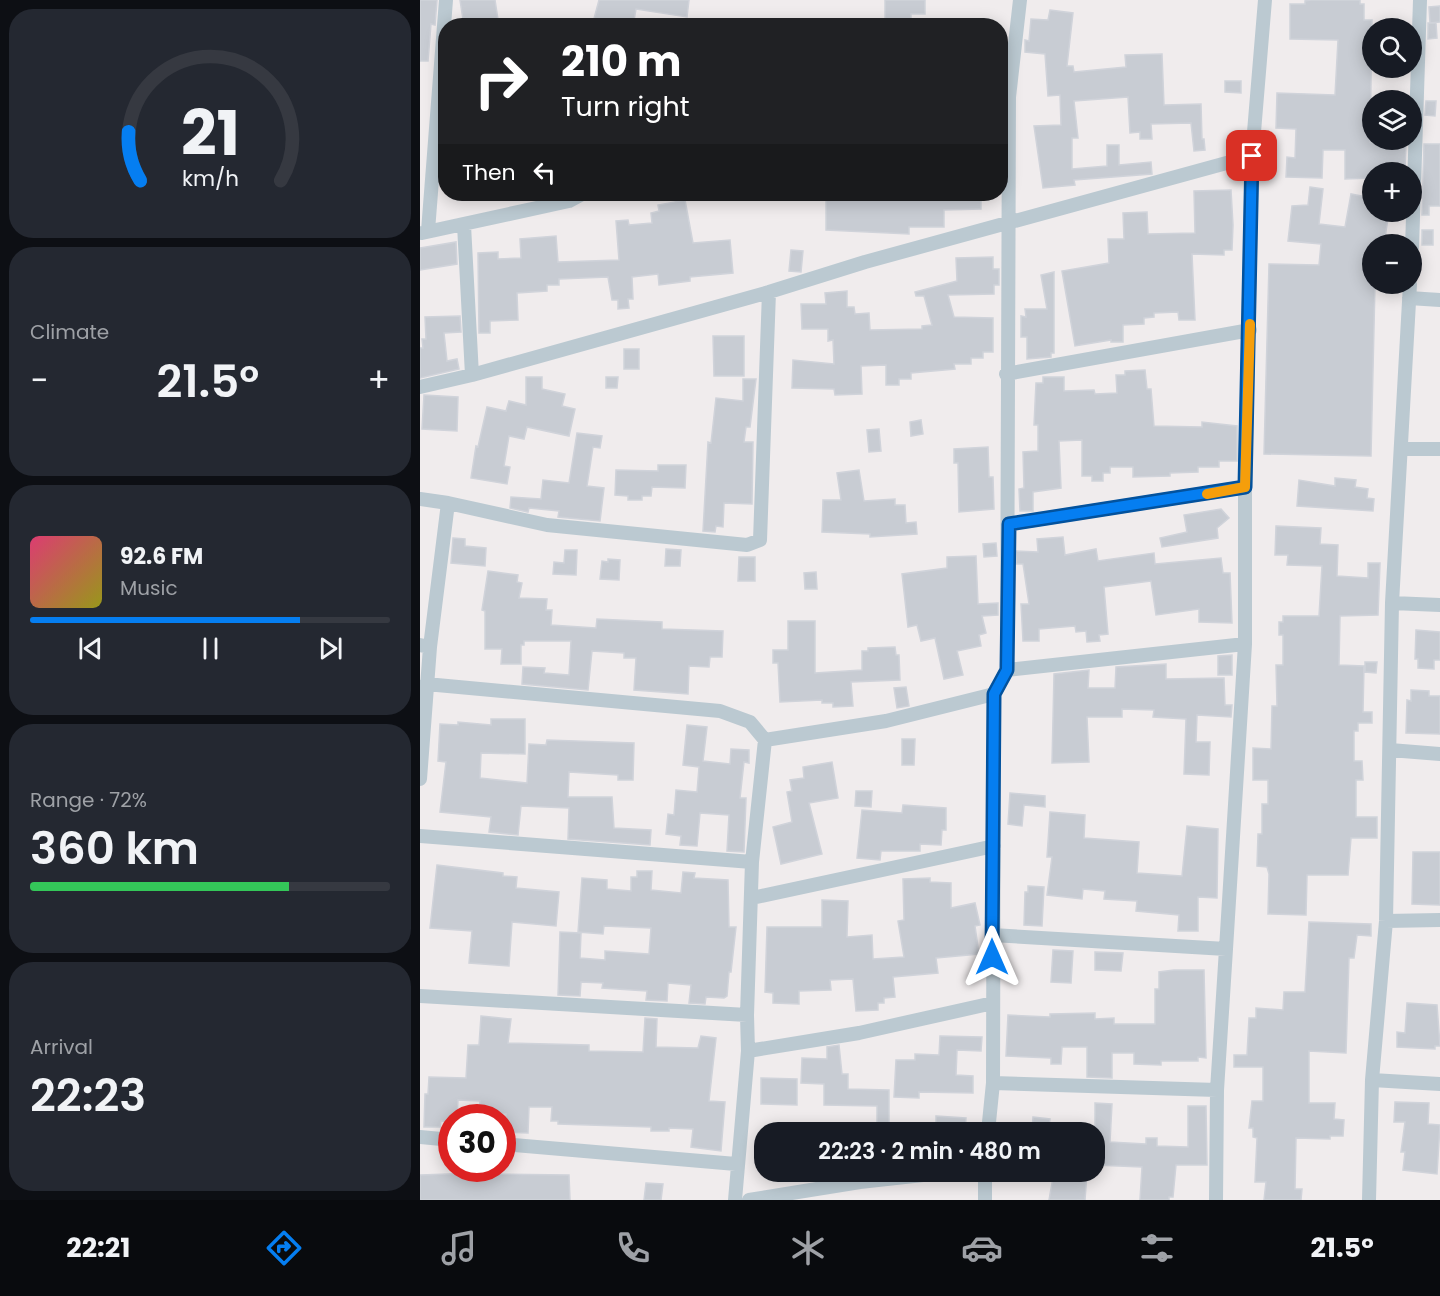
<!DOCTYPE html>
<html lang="en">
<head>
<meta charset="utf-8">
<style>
  :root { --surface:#171b24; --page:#242831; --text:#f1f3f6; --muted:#9ea1a6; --line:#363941; --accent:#057ef1 }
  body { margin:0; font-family:Poppins,sans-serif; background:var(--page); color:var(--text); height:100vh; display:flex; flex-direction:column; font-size:22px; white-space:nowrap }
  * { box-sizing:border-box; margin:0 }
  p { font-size:20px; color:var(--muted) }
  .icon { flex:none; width:33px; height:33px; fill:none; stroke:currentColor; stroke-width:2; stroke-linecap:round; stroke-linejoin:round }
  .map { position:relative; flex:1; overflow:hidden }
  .drawer { display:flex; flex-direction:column; gap:9px; padding:9px; background:#0d0f14; width:420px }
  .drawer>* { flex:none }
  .banner { position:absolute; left:18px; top:18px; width:570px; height:183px; border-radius:24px; box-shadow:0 3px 15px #0003; background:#202124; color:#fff; overflow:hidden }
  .controls { position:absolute; left:942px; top:18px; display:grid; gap:12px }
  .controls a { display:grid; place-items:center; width:60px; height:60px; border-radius:50%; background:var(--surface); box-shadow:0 3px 15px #0003; font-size:30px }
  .speed { position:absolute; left:18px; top:1104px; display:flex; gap:12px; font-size:30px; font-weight:700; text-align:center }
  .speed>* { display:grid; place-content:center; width:78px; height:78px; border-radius:50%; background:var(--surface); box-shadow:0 3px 15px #0003; line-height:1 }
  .speed .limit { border:9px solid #d22; background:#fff; color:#111 }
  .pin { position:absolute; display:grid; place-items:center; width:51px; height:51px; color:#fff; margin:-26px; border-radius:12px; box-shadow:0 3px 9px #0006 }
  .me { position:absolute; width:66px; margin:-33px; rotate:0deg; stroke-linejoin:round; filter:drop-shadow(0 0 4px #0008) }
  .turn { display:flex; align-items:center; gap:21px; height:126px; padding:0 24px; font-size:27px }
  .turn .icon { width:78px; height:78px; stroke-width:2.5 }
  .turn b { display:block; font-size:42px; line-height:51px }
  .then { display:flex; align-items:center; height:57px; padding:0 24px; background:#0003; gap:12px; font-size:22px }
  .big { font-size:45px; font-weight:600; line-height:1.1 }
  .drawer .tile { flex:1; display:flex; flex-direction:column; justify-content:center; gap:9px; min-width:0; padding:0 21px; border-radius:24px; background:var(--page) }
  .drawer .dial { align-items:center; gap:0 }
  .dial svg { height:156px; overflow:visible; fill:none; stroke:var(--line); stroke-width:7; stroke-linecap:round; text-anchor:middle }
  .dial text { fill:var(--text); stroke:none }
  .song { display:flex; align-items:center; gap:18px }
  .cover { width:72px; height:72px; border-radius:9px; background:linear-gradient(135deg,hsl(340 70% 55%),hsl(60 70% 35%)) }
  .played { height:6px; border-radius:3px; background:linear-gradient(90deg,var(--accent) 75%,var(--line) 75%) }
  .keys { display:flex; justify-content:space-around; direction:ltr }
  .heat { display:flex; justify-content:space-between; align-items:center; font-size:33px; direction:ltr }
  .charge { height:9px; border-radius:4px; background:linear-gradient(90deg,#34c759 72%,var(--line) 0) }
  .trip { position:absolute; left:334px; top:1122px; width:351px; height:60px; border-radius:24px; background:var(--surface); box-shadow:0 3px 15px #0003; font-weight:600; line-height:60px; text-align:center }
  .tab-bar { display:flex; height:96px; justify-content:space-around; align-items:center; background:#090b0e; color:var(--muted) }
  .tab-bar .icon { width:42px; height:42px }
  .tab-bar .active { color:var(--accent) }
  .tab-bar b { font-size:27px; color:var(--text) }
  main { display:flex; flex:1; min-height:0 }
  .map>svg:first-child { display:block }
  .building { fill:#c8ccd3; stroke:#d0d3da; stroke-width:1.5 }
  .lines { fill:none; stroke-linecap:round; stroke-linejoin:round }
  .street { stroke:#bbc9d1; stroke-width:14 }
  .route-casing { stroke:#03529d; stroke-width:15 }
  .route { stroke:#057ef1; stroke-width:10 }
  .slow { stroke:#f59e0b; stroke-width:10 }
</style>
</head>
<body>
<main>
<section class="drawer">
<div class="tile dial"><svg viewBox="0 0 100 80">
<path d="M14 69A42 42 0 1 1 86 69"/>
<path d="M14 69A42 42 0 0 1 8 44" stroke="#057ef1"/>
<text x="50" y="56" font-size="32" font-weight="700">21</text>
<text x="50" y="72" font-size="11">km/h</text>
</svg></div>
<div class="tile"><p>Climate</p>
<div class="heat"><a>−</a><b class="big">21.5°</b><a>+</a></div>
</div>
<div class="tile">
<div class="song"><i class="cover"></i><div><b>92.6 FM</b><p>Music</p></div></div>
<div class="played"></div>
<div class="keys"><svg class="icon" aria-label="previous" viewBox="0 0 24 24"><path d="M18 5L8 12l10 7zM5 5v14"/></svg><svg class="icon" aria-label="pause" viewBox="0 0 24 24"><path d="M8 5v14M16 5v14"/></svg><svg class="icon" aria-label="next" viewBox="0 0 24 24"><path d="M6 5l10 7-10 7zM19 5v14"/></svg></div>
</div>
<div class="tile"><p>Range · 72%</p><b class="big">360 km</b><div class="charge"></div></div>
<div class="tile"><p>Arrival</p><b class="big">22:23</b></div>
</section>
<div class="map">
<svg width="1020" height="1200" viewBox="0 0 1020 1200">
  <rect width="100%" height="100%" fill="#f0eced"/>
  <path class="building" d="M0,0H17L15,25L11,24L8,61H0Z
    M40,0H75L79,26H44Z
    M179,0H269L267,17L216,9L213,26H172Z
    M465,0H505V14H491V26H465Z
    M891,0H940V4H944V20H952L950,142H986L985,172H952V178L925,179V150H903L902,178L866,177L867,157L875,158L876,129L856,128L857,93L915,95L918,40L870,39V4H885V1Z
    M1020,6V22L1010,23L1009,7Z
    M630,10L653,13L647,66H653L654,72L706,67L705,55L742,54L744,105L781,104L782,139H784L785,150L774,151L771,123L731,124L732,139H720V132L710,133L708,97L654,101L658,138H652V169L687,166V145H699V165L731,162L732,174L654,180L655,185L623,188L614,126L641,125L640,95L628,96L625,54L605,52V40L609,41L611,19L628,20Z
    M1008,23H1016L1017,38L1008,39Z
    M805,81H821V93L805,92Z
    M1006,101H1016L1015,116L1005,115Z
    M1004,144H1020V206H1009V215H1002Z
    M890,187L903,189L899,224L925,227L931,194L952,198V212H969L964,244H952V284H955L951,456L844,454L849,264L899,265L901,244L868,241L872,206L888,205Z
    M811,190L813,225L812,250H804V255L772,254L775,320H759L758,312L734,313V317L724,318V324L703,325V342H691V340L655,346L642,271L689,263L688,239H704L703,213L727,212L728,234L775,233L774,191Z
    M406,194H561V209L524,210V227H489V234L406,230Z
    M265,200L273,243L310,240L313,273L270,277V281L239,285L238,274L212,277L213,299H208L209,308L198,309V300H192L188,277L139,279V285H127V291L97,293L98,320L70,321V333H59L58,253L78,252V259L101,258L100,239L136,236L138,262L199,260L196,221L208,220L209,225L232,223L231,213L239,211L238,205Z
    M1002,230H1013V245H1002Z
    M36,242L37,264L0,270V248Z
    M371,250L383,251L381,272L369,271Z
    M573,257V269H579V285H574V294L528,295L534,317L573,318V352H563V358H551V364H534L535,369L491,373V379H479V385H466V365L441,366L442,394L415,395L414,389L372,388L373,360L414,364L413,340L408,341V329H382L381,304H406L405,293L427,291V307H434L435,314L449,313L450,330L502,329V326L512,325L504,296H496L495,292L537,281L536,258Z
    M634,272V353H631V357L607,359V337H601V316L606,317L605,309H627L621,275Z
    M40,316L41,332L24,333L27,361L37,359L39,369L0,378V348H3L2,339H6L5,317Z
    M293,336H324V376H294Z
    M204,349H219V369H204Z
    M725,370L727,389H731L734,426L782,427V422L817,426V461H799V467H778V472L750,473V476L713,477V467H690V473H683V481H672V476H662V440L639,441L641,488L613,492V511H600L599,489L604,488L603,452L618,451V425H614L616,383H623V377H644V391L674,390L675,394L697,393L696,375H705V371Z
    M106,377H122V389L145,394L142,406L155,409L149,436L107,427L104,439L89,436L84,466L90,467L87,484L51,478L56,446L58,447L67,407L86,411L89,401L106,405Z
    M186,377H198L197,388H186Z
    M323,379H336L330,427H326L324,442H333L332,504L304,503L303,527L296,526L295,532L283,531L288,442L291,443L296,398L323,401Z
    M4,395L38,397L37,431L2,429Z
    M501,420L503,434L491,436L490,422Z
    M459,429L461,451L449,452L447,430Z
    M157,433L182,436L180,448L173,447L167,486L184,488L180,521L138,517L139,511L109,508L108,512L90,508L91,497L121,499L123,480L149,483Z
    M568,447L569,477H573L574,509L539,512L538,463H534V449Z
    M238,465H266L265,488L232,487L231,496H222V500H208V496L195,495L196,470L238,471Z
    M439,470L444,501L475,499V505H485L486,523L496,522L497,534L450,537V534L402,532L403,500H421L417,473Z
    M915,478L936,480L935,487L948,489L947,498L954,499L953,511L877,506L879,480L915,486Z
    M801,509L809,518L797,528L798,538L742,547L740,538L767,532L764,515Z
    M856,526L901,528L900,544L918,545L917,576L948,578V563H960L958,615L920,616L919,665L944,666L943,712H952V723H938V731H934V761H942L943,780H936V817H957V838H931L928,875H887L886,915L848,914L849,874L847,867L837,866L838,834H842V804H848V780H833V748L851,749L852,706H857L856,665H863V635H859V622H863V616H899L902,566L867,565L868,555H855Z
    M643,537L645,555L676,549L678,561L734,553L735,564L801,558L803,573H810L812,623L779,622V609L736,615L731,581L684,587L688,634L679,635L680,641L667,642L666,631L656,632L655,626L619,629V641H603L601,604H609L603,564H596V551L618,552L617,539Z
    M33,538L45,539V546L66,548L65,566L31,563Z
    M576,543L577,556L564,557L563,544Z
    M246,549L261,550L260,566H245Z
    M145,550H157L156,575L133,574L134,562L144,563Z
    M556,556L558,604L578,603V615L562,616L566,633L559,635L561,646L537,651L543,675L524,679L515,638L501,641L497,625L488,627L482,574L527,568V557Z
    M319,557H335V581H318Z
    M188,559L200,560L199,580L180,579L182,561L188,562Z
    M68,571L98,575L97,582L102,583L99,598L127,599L126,610H132L131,625L176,628L177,619L242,622V629L303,631L302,657H290L289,667L269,666L268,694L214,690L216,658H204V653L172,651L168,690L102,684L103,667L125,668L124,673L149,675L151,641H104V645H101V664H81L82,649H65V611L62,610Z
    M396,572L397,589H385L384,573Z
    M368,621H395V673L442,670V651H448V648L475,647L476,655H479L480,680L431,682L433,706L413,707V703H402V700L360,702L358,663H353V650H368Z
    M996,630L1020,632V660H1014V669L998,668V659H995Z
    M812,655V675H798V656Z
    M945,662H957L956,673L945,672Z
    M746,664V679L804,678L805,705H812L811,717L777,715L776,742H790L789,775L764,774L766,719L733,717L734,710L702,709V717H667L669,762L632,763L634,674L669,670L668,688H695L696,667Z
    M486,687L489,706L477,708L474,688Z
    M991,690L1009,691V696H1020V734L986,733L987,700L991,701Z
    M71,719H105V754L61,753L60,778L107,783L109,744L126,745L127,740L214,743L213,780H198V775L149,772L148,797H192L194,828L231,830L230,845L148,839L149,808L101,806L98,835L69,832L71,817L20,812L26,762L18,761L20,724L38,725V722L71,725Z
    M267,725L287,727L283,761L310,764L311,749L329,750V763L324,762L320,798H326L324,852L307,851L309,815L280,813L277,846L260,845L261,836L246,834L248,814L254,815L256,790L277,792L279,767L263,765Z
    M482,739H495L494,765H482Z
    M412,762L418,798L389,803L402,854L361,864L353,827L372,822L367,792L372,791L370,780L384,778L383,767Z
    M436,791H452L451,807L435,806Z
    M590,793L625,796V807L604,805L602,826L588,824Z
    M483,805L526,808V830H522L521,845L500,844V851H461L460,860L437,858L442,810L482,813Z
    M630,812L665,815L664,838L719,842L717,873L762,876L767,826L798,829L797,898L778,897V931H758L759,915L716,911L717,901L684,899L685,891L663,889L662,899L627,895L632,857H627Z
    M993,852H1020V905L992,904Z
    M17,865L83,873V876L97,877L96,888L139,892L136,926L92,922L89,966L49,963L52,931L10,928Z
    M217,871H232L231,890L261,893L263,872L275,873L274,878L308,880L309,927H316L311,972H309L307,996L304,998L286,997L285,1004L269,1003L271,985L248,983L247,1001L226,1000L227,991L182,988L183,983L161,982L160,996L138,995L140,932L161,933L160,958L185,960V951L229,954L231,928L184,926L183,934L158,932L162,878L187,880V889L211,891V877H217Z
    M510,878V882L531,883V908L555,903L560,925L555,926L559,954L516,958L518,973L473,977L475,997L464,998V1003H458V1010L436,1011L433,979L410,980L411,990L379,991V1004L353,1003V993L345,992L347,927H402V900L428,901L427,937L452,935L453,959L484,957L478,921L484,920L483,879Z
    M608,886L624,887L622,926L604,925L605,892H608Z
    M889,922L951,924V936L937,935L934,958H929L926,1053L889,1051V1103H915L914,1119L924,1120L923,1136H910V1139L876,1138L875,1189H882L881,1200H844L846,1182H835L837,1138L833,1137V1128H829L832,1101H843V1067H814V1055H827L829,1018H836V1008L863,1010L864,992H885Z
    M633,950L653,951L651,983L631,982Z
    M675,952L703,953L701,971L675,970Z
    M754,970H784L786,1058L778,1057V1061H741V1065L714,1064V1053H692V1078L667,1077V1047H642L641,1064H631V1058L586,1056L588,1015L630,1017V1014L675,1013V1019L694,1018V1024H735V989H739V972Z
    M987,1003L1017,1005L1020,1046H1015V1049L977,1047V1032L985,1033Z
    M61,1016L91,1019L88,1043L169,1045V1051L223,1052L225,1018L237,1019L236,1047L278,1048L281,1036L296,1038L289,1101L305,1102L301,1151L271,1147L273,1129L249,1128V1131H231V1127L138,1124V1121H131L132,1107H109L108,1133L85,1132L86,1114L59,1112L60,1101L38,1100L37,1118H32V1122L21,1121L20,1127H4L5,1094H8L9,1077L46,1078L48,1045H59Z
    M520,1036L562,1037L561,1051L537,1050L536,1075L553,1076V1093L499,1092V1098L474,1097L476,1060H495V1054L519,1055Z
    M419,1045L422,1074H428V1089L469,1090V1132H457V1106L404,1105V1084L381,1083L382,1058L407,1059V1047Z
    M341,1078L377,1079V1105L341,1104Z
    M975,1102L1009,1103L1008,1124L1020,1125L1017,1174L983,1170L985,1152H981L985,1122H974Z
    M675,1103L692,1104L690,1142L726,1144V1138H737V1146L768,1147V1106H786L787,1165H756L753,1197H749V1200H720L722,1167L675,1165Z
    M516,1116L546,1118L545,1132H516Z
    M613,1117L630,1119L628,1132H612Z
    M62,1168H77L79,1174L149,1175L150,1200H0V1175L56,1173Z
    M634,1172L667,1173L665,1200H629Z
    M226,1183L243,1184L241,1200H224Z"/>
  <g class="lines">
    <path class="street" d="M44,225L52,375
      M8,231L26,0
      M2,233L149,201L162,194
      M992,248L1000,0
      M989,298L1020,300
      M586,374L830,330
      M0,387L52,375L349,292L445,262L832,156
      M981,449H1020
      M0,499L28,503L127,525L327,545L340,540L349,292
      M589,524L825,487
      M972,603L1020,605
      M0,645L10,647L0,779
      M10,647L28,503
      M587,670L825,644
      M6,684L300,711L330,722L345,740L332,862L327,1015L328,1051L315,1200
      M345,740L466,721L574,694
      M970,750L1020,754
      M0,836L332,862
      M332,898L574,846
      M966,921L1020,920
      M572,935L806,949L797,1090L796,1200
      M806,949L825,644V487L832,156L845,0
      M0,996L327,1015
      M328,1051L439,1033L573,1003
      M952,1080L1020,1084
      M573,1083L797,1090
      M568,1132L573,1083L574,694L587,670L589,97L600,0
      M0,1137L32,1140
      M82,1144L316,1164
      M565,1172V1200
      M329,1200L440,1182L530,1172
      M949,1200L952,1080L966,921L972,603L990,284"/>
  </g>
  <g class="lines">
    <defs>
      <path id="route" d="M572,957L574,694L587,670L589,524L825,487L832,156"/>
    </defs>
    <use href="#route" class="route-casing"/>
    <use href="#route" class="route"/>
    <path class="slow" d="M787,494L825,487L830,324"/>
  </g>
</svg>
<div class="controls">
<a><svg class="icon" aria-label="search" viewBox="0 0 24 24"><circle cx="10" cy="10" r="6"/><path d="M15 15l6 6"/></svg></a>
<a><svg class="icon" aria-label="layers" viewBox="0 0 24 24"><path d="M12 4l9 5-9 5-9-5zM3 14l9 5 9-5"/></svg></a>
<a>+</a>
<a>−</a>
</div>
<div class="speed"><div class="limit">30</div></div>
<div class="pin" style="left:832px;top:156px;background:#d93025"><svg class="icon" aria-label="arrive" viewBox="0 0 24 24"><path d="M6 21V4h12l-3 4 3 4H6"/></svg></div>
<svg class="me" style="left:572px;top:957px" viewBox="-20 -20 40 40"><path d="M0-17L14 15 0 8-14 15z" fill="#057ef1" stroke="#fff" stroke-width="4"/></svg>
<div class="trip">22:23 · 2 min · 480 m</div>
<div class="banner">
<div class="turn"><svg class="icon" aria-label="right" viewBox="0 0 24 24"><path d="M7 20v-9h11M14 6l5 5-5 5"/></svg><div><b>210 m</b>Turn right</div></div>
<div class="then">Then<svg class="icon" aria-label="left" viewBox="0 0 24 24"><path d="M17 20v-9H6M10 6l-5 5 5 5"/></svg></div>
</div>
</div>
</main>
<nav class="tab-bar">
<b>22:21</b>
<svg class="icon active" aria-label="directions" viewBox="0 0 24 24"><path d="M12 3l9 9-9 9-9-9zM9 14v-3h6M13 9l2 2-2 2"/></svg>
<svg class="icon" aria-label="music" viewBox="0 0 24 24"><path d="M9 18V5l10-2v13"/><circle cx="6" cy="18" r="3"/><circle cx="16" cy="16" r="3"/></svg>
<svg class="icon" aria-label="phone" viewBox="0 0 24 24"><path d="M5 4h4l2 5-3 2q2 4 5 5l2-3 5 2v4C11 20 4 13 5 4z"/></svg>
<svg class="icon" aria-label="climate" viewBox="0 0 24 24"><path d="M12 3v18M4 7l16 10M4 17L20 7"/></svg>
<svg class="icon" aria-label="car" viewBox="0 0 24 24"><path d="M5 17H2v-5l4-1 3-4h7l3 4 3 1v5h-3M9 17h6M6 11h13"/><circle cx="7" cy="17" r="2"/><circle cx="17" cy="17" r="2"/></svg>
<svg class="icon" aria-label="filters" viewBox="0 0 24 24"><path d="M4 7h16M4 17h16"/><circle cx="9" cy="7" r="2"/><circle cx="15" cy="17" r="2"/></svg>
<b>21.5°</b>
</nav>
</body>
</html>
